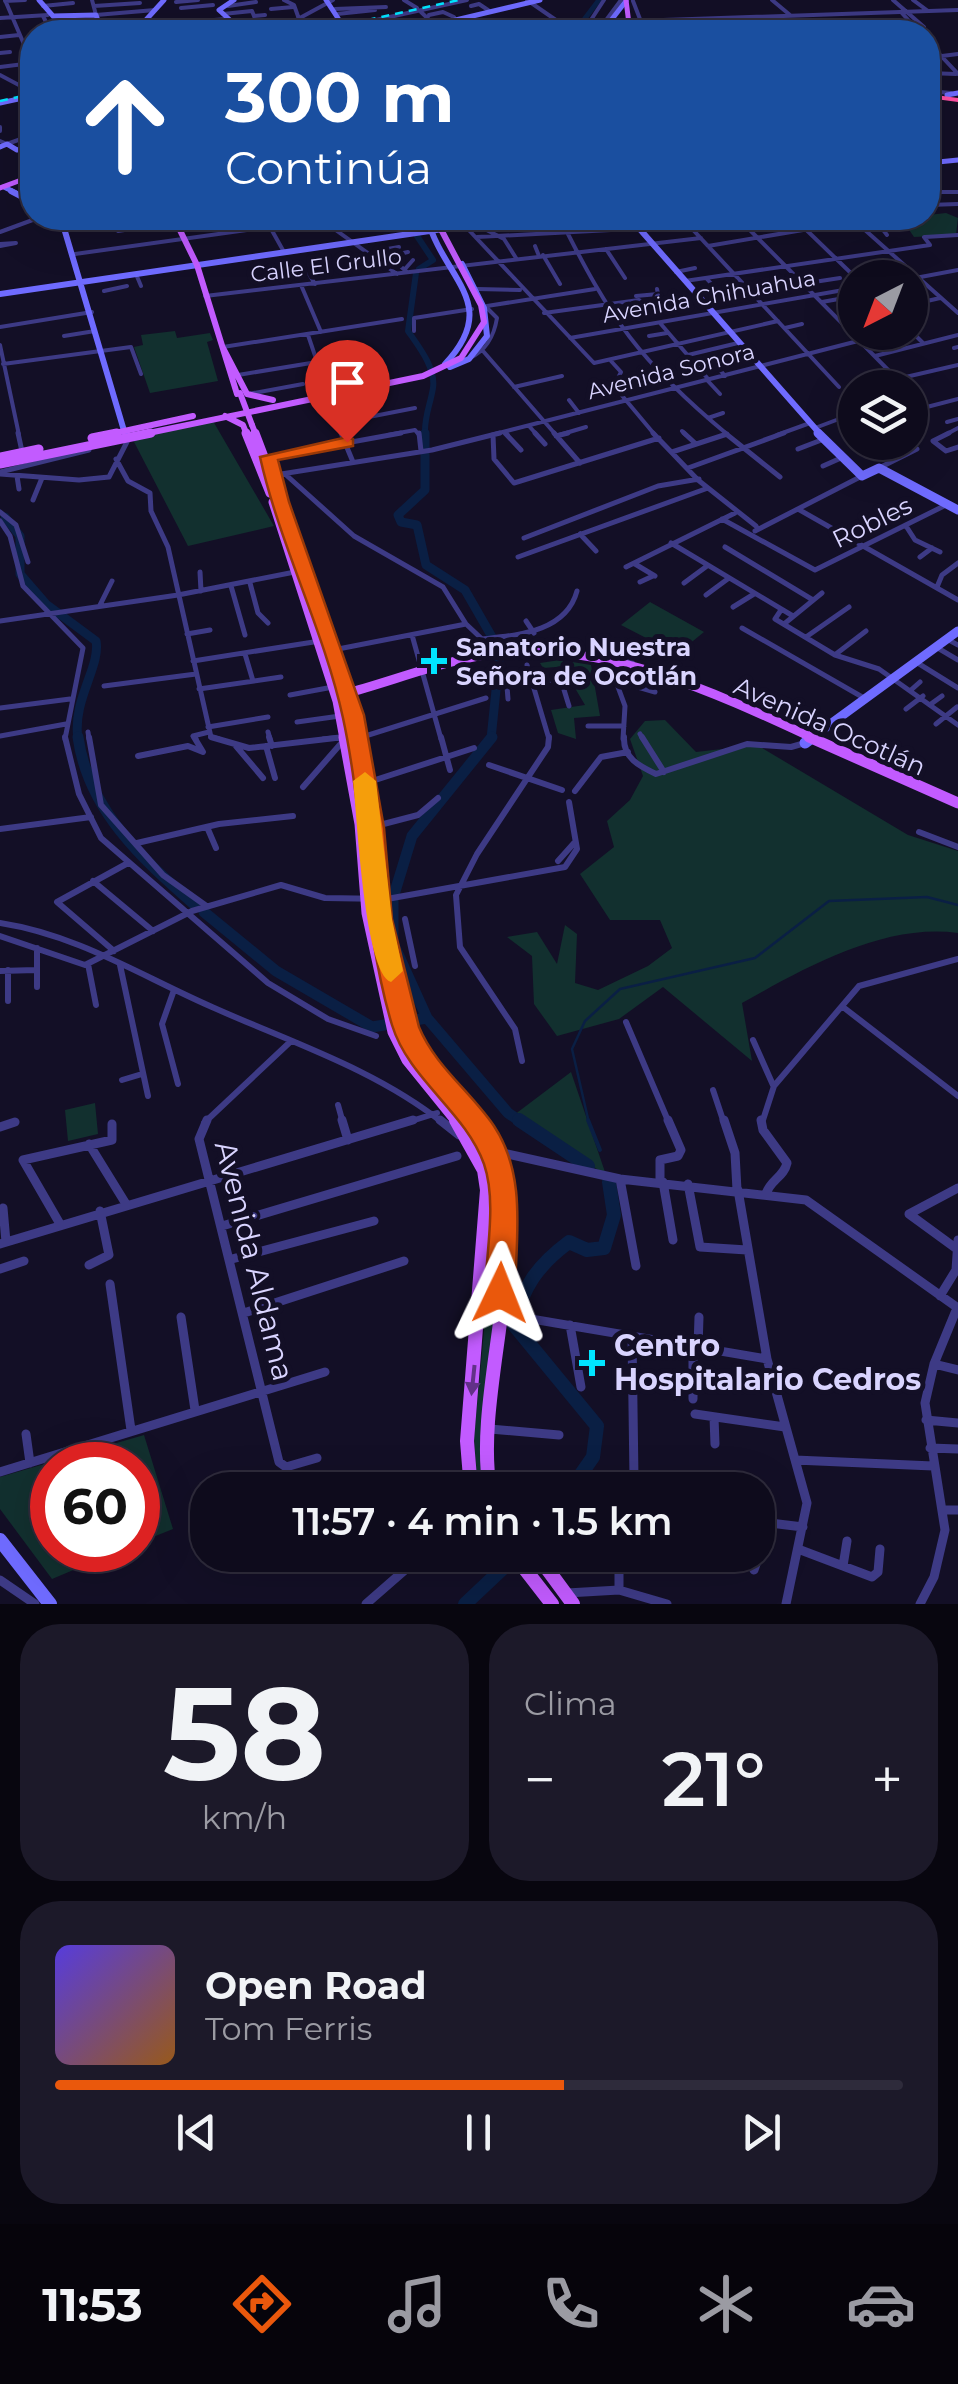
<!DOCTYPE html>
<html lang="es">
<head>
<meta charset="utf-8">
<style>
  :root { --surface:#0e0b1c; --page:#1c1929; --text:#f1f3f6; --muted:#9b9ba3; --line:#2e2b3b; --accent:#ea580c }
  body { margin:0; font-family:Montserrat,sans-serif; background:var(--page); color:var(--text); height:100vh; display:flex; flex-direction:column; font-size:38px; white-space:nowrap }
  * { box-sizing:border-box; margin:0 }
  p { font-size:32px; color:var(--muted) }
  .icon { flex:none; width:55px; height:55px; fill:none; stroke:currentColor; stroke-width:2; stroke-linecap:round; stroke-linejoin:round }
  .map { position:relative; height:1604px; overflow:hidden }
  .details { display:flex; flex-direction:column; gap:20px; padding:20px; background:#08060f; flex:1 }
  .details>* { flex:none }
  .hud { position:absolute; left:20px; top:20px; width:920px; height:210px; border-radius:40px; box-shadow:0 10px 40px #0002,0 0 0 2px var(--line); background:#1a4fa0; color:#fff; overflow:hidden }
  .needle { width:65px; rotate:222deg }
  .controls { position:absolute; left:838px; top:260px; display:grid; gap:20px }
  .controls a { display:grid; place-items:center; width:90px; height:90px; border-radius:50%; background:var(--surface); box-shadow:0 10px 40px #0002,0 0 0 2px var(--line); font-size:50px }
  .speed { position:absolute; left:30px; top:1442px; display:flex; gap:20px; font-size:50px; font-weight:700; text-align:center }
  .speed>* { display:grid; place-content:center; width:130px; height:130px; border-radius:50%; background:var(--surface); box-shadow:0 10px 40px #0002,0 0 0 2px var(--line); line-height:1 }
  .speed .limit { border:15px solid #d22; background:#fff; color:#111 }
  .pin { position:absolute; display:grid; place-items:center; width:85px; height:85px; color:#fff; margin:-102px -42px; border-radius:50% 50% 50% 0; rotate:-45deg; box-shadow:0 0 10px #0007 }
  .pin .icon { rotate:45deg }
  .me { position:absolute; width:110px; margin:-55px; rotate:2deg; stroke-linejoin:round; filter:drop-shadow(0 0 8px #0008) }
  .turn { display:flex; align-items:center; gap:35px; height:210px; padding:0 40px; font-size:45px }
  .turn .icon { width:130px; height:130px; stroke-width:2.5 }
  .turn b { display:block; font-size:70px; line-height:85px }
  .big { font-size:75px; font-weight:600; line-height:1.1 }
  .details .widget { flex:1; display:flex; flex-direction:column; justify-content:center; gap:15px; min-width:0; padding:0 35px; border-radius:40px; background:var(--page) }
  .details .dial { align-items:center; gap:0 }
  .dial b { font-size:130px; line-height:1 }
  .song { display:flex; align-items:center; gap:30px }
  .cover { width:120px; height:120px; border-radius:15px; background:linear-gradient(135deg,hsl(250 70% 55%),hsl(30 70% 35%)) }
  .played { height:10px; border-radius:5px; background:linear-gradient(90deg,var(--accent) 60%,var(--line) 60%) }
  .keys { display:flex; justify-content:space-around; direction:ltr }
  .heat { display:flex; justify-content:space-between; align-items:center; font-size:55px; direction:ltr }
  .details .tiles { flex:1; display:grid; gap:20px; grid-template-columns:1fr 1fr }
  .widget:last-child { grid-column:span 2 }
  .trip { position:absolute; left:190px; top:1472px; width:585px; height:100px; border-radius:40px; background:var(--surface); box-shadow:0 10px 40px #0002,0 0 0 2px var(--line); font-weight:600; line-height:100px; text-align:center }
  .tab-bar { display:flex; height:160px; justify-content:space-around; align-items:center; background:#06040b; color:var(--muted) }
  .tab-bar .icon { width:70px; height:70px }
  .tab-bar .selected { color:var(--accent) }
  .tab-bar b { font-size:45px; color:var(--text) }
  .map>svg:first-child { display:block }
  .green { fill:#12302f }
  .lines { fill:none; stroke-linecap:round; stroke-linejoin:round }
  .stream-far1 { stroke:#0a1f44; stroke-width:2.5 }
  .stream { stroke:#0a1f44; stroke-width:4 }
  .river-far4 { stroke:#0a1f44; stroke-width:5 }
  .river-far3 { stroke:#0a1f44; stroke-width:6 }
  .river-far2 { stroke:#0a1f44; stroke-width:9 }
  .river-far1 { stroke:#0a1f44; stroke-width:11 }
  .river { stroke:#0a1f44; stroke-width:14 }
  .street-far3 { stroke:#3d3a85; stroke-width:4 }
  .street-far2 { stroke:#3d3a85; stroke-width:5 }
  .street-far1 { stroke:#3d3a85; stroke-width:6 }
  .street { stroke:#3d3a85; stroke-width:9 }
  .secondary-far4 { stroke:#6f6bff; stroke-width:5 }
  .secondary-far3 { stroke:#6f6bff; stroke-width:6 }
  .secondary-far2 { stroke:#6f6bff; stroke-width:9 }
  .secondary-far1 { stroke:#6f6bff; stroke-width:11 }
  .secondary { stroke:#6f6bff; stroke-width:14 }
  .primary-far4 { stroke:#c25bff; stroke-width:5 }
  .primary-far3 { stroke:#c25bff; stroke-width:6 }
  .primary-far2 { stroke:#c25bff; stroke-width:9 }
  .primary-far1 { stroke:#c25bff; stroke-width:11 }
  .primary { stroke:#c25bff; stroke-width:14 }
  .highway { fill:#ff4fa3; fill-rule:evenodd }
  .rail { stroke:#00e5ff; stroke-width:2.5; stroke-dasharray:8 6; stroke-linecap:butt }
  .primary-bridge { stroke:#c25bff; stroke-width:6 }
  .oneway { fill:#623188 }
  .route { fill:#ea580c; stroke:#983908; stroke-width:2.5 }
  .slow { fill:#f59e0b }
  .poi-dot { fill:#00e5ff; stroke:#130f26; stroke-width:4 }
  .labels { text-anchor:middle; stroke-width:10; stroke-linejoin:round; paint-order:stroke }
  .far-street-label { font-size:22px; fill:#d9d4ff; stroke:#130f26 }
  .street-label { font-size:25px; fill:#d9d4ff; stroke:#130f26 }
  .poi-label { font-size:25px; font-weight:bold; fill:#d9d4ff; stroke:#130f26; text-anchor:start }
  .near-street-label { font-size:30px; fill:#d9d4ff; stroke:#130f26 }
  .near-poi-label { font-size:30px; font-weight:bold; fill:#d9d4ff; stroke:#130f26; text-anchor:start }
</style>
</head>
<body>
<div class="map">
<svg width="958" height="1604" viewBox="0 0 958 1604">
  <rect width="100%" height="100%" fill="#130f26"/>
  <path class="green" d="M946,213L958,218L956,235L914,237L901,218Z
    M175,331L177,338L210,333L213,340L207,342L218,381L150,393L134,347L143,345L141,335Z
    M213,421L274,526L188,546L132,438Z
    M650,602L704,632L677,654L621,625Z
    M560,660L591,665L600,716L574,718L576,739L558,733L551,710L585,705L572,683L569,666L543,668L540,663Z
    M665,720L696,752L757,745L908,835L958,851V933C883,923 805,968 742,1003L752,1061L663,987L619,1019L557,1036L534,1004L532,956L507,937L537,932L557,964L565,925L577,934L575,983L598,990L648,966L672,948L660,920H610L580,874L614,847L607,821L630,800L643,776L630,739L645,721Z
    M393,980L408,1037L490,1153L499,1193L497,1290L486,1289L485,1170L422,1077L388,1012Z
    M571,1072L606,1175L514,1115Z
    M95,1103L98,1134L68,1141L65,1110Z
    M487,1299H496L488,1490H478L474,1438Z
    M144,1435L173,1529L138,1543V1465H52V1550H121L52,1579L0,1509V1477Z"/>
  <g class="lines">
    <path class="stream-far1" d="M589,1123L572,1049L585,1021L620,989L755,958L829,901L927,897L958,905"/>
    <path class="stream" d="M588,1120L600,1150"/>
    <path class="river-far4" d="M583,21L599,0
      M570,32L580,24"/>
    <path class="river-far3" d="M410,218L414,224
      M417,236L433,260L419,269
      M416,273L408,331C419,347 436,368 433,388C430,406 424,417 425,435"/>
    <path class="river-far2" d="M425,433V448
      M425,454V490L398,515L401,522L417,525L426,565L465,590L492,637
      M5,517L20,536V574L46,604L96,641C101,666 72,700 78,739
      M491,739L500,651L494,640"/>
    <path class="river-far1" d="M78,737C88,810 142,859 195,905
      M204,912L276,971L372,1027L427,1018L508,1113L523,1123
      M427,1018L393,943V898L412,836L492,737"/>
    <path class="river" d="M519,1120L588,1166
      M570,1490L593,1457L597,1426L514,1325C522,1287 538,1265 569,1242L587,1250L604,1248L614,1215L609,1182
      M465,1604L517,1555"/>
    <path class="street-far3" d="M5,0L32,63
      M92,0L96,15L155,10
      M284,0L294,5L299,19
      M404,0L417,8
      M527,0L566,27
      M772,0L790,15
      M893,0L924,27
      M913,0L928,11
      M5,1L25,0
      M633,1L645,32
      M176,2L198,0
      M43,6L73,3
      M94,6L140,3
      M228,6L256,2
      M471,6L479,4L488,10
      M181,8L213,5
      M271,9L293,7
      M335,9L386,7
      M421,12L442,32
      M901,12L919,32
      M223,14L252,11L256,21L232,23
      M337,14L375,10
      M429,15L443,12L454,17
      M43,16L51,32
      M254,16L265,15
      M756,17L762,32
      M0,18L48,15
      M391,21L401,32
      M634,21L958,10
      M589,23L604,0
      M604,23L621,0
      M344,27L467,0
      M59,32L227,19
      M154,32L183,30
      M223,32L239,29
      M242,32L262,30
      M274,32L333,0
      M510,32H520
      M554,32L572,23L604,22
      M0,37L19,35
      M928,42L958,74
      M0,53L10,52
      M942,56L958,54
      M0,67L32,63
      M928,73L956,74
      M0,75L32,92
      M928,91L951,93
      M0,127V131
      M0,141L7,144L32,135
      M928,153L938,162
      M928,192H958
      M928,205L958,204
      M319,218L397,274
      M402,218L408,234
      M560,218C610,319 640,362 728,435
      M682,218L839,387
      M738,218L906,388
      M794,218L856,278
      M874,218L887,235
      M856,222L958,313
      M66,223L104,218
      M475,224L504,239L516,258
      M465,226L594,363L778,321
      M270,227L284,252
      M638,228L711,218
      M118,231L144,227L143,218
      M0,232L38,218
      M477,237L611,230
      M925,237L958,235
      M0,244L16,243L0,246
      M535,246L539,256
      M708,246L874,218
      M606,249L625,278
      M382,250L407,272
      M382,250L399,247
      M75,254L332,218
      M543,255L560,284
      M390,256L408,252
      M405,269L413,260
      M676,272L695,268
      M136,274L141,286
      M309,274L315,284
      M707,279L717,290
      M910,279L958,270
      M685,281L930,245L924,237
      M301,285L321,332
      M477,289L520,290
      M769,289L840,278
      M104,291L127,286
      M205,296L701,238
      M636,296L658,294L657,289
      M724,298L753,295
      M822,302L855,296
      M910,305L940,298
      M487,306L595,289
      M544,313L639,300L648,308
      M838,319L855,316
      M660,323L709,380
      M0,327L92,312
      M785,328L802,324
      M910,330L923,343
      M414,331V318L472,309
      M308,335L327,391
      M64,336L95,331
      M649,336L667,333
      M570,338L855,288
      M0,345L19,435
      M223,347L402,319
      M954,348L958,347
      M483,351L556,435
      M688,355L738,343
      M875,356L958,335
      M470,358C487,350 494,336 497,318L488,309
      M711,359L725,376
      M611,361L621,372L614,386L655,435
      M3,364L131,347L141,374
      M238,375L317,362
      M897,379L958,365
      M707,380L720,394
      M514,387L562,376
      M910,391L927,407
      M248,394L303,384
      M328,398L342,435
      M569,400L579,413
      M923,408L958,399
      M708,418L723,413
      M947,422L958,419
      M338,423L415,408
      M529,426L537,435
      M815,428L855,413
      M682,431L686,435
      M505,432L508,435
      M388,435L415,430L419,435
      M491,435L858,341
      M559,435L586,427
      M777,435L810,423
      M945,435L958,428"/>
    <path class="street-far2" d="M18,433L23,456
      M341,433L353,462
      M419,433L421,451
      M505,433L521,450
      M535,433L545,444
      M554,433L580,463
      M653,433L698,480L756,526
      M684,433L696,444
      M725,433L780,477
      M949,433L933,441L946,451L958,447
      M493,435L494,459L514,483L659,438
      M556,436L568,433
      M798,449L824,439
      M672,452L727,434
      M269,457L401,433
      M116,459L128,481L150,493L151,511L168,547L211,737L219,739
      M823,466L841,458
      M688,468L784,433
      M879,468L917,449
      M0,472L89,450
      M0,474L79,480L109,477L129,438
      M285,474L354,536L443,587L466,624L482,639L485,658
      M275,475L432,450L500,433
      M17,476L19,489
      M33,500L42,478
      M798,509L958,600
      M0,512L16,525L28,562
      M722,519L815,570L946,505
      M0,521L10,536L23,586L83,648L65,739
      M906,526L915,540L940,552
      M755,531L862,476
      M580,534L596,551
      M524,538L658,486L699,479
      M671,543L793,616
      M725,547L813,600
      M518,557L708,488
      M920,557L932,548
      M635,564L655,576
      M626,567L735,513
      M200,572L201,591
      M640,582L653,576
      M250,583L258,613L268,623
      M684,583L707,566
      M231,586L245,635
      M937,587L942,575L958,563
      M706,595L729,578
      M100,605L112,581
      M733,607L754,594
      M781,610L775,619L835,655L879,669L958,725
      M0,621L178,595L305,570
      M526,621L534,633
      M784,624L822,593
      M742,628L864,698
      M187,634L210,630
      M412,635L441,739
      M806,637L849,607
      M482,639C518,635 566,632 577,591
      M947,639L958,645
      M936,647L958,660
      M333,650L466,624
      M245,654L253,681
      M836,654L866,631
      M593,656L606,653L632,662
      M193,661L320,641
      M916,662L958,688
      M527,665L549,739
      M535,681L561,680L569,706
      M104,686L196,674
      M199,689L281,677
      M911,690L920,682
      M290,695L333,687
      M508,699L506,674L530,672
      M931,704L942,696
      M0,708L70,699
      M906,709L923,696
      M297,722L340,716
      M936,724L957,707
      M588,726H624
      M208,727L268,717
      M88,732L89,739
      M268,732L270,739
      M640,734L643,739
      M0,736L66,724
      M359,738L486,698
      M196,739L193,736L209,732
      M323,739L344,737
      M623,739L625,706L618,687L624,683L655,692"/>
    <path class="street-far1" d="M65,737L79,794L101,838L268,983L328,1019L376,1036
      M89,737L101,805L163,875L205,905
      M211,737L249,748L344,737
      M269,737L272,746
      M441,737L450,770
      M624,737C623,758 639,766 656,774L747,744L791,747L805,743
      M642,737L664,772
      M236,746L263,778
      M266,746L275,778
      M138,756L188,746L203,752L194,737
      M489,765L562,790
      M366,783L474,748
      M303,787L344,740
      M575,791L601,757L628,752
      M207,827L216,848
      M372,827L418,815L438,798
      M0,829L91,817
      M919,832L958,847
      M137,843L219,824L293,816
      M558,861L575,842
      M93,881L153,931
      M405,919L415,966
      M0,923C78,935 141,976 212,1007C290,1042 375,1069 443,1123
      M0,936L85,965L192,911L281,885L325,898L387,899L565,867L577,849L569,802
      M37,948V987
      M114,951L57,902L128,863
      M88,964L96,1005
      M120,965L148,1096
      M8,970V1001
      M0,971L36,970
      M174,990L162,1024L178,1084
      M843,1007L958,1096
      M626,1022L669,1123
      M753,1040L773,1085
      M522,1061L515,1029L460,947L456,895L477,854L548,747L549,737
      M122,1080L142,1074
      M713,1090L724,1123
      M338,1105L343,1123
      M204,1123L289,1043
      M405,1123L437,1113
      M762,1123L774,1086L859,986L958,959"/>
    <path class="street" d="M207,1120L199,1139L279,1462L286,1467L317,1458
      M342,1120L348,1140
      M440,1120L459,1135
      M724,1120L735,1153L737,1190
      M761,1120L763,1130L787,1163C784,1177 770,1180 766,1194
      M0,1127L15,1122
      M89,1144L126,1204
      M494,1151L620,1179L806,1200L958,1308
      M620,1179L636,1266
      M660,1182V1160L678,1156L681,1150L668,1120
      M663,1182L673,1240
      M688,1184L700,1247L747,1250
      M738,1190L767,1359L807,1503L786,1604
      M3,1208L6,1242
      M60,1224L23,1160L112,1140V1124
      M222,1226L457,1156
      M0,1244L413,1120
      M957,1249L909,1214L958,1188
      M232,1259L374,1221
      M89,1265L109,1255L100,1211
      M0,1269L24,1261
      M110,1284L131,1430
      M940,1296L956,1270L958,1240
      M244,1313L404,1261
      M502,1314L767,1359
      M181,1317L195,1410
      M570,1325L581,1387
      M632,1336L634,1479
      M693,1346V1399
      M698,1347L699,1317
      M934,1364L958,1370
      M695,1414L785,1427
      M714,1417L715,1444
      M926,1420L958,1423
      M490,1429L559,1435
      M26,1434L30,1463
      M930,1448L958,1449
      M795,1460L933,1466
      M0,1472L325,1372
      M945,1510H958
      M798,1549L872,1577L878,1572L880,1549
      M619,1555V1590
      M709,1566L711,1555
      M843,1566L847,1541
      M754,1570L770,1523L803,1527
      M0,1580L35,1604
      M567,1593L619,1590L667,1604
      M366,1604L422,1555
      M920,1604L934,1577L945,1530L925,1403L934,1364L957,1308"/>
    <path class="secondary-far4" d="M39,0L53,16L96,15L102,32
      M234,0L219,10L243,32
      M326,0L347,32
      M135,32L164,0
      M305,32L343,25
      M405,32L540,0
      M602,32L626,1
      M947,95L958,93
      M0,103L32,96
      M0,147L7,144L17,150L32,146
      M928,163L958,160
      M4,187L16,193"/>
    <path class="secondary-far3" d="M11,191L32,202
      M61,218L125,434
      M427,218C444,280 502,303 445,364
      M630,218L821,435
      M0,294L519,218
      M450,367L469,359L487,336L484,308L462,264"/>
    <path class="secondary-far2" d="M818,433L862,476L879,468L958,510
      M810,739L958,631"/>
    <path class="secondary-far1" d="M805,743L813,737"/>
    <path class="secondary" d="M0,1540L50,1604"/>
    <path class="primary-far4" d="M626,0L630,32
      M0,188L32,176"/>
    <path class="primary-far3" d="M174,218L197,265L237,394
      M223,348L247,394L273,400
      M225,416L243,425L247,435
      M252,425L256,435
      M106,435L193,416
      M139,435L423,376L461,358L484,322"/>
    <path class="primary-far2" d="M246,433L270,493
      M255,433L321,607L358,739
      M92,438L117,433
      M0,457L39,449
      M0,464L151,433
      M273,502L337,701L344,739
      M344,694C394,681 449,658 500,653C609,642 718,694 815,739"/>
    <path class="primary-far1" d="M344,737L360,824L367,913L393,1032L407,1060L458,1123
      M358,737C377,833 371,957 414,1045C428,1075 456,1097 476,1123
      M809,737L958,803"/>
    <path class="primary" d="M456,1120L484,1170L487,1190L467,1441L471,1490
      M474,1120C549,1214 471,1380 490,1490
      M514,1555L552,1604
      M537,1555L573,1604"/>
    <path class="highway" d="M635,28L637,29L639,32H633L632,30Z
      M928,94L958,98V102L928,98Z"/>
    <path class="rail" d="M313,32L459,0
      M0,101L32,94"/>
    <path class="primary-bridge" d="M435,218L481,305L484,322
      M240,393L252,425"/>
  </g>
  <defs><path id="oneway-solid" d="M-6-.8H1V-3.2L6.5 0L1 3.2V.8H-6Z" transform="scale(2.5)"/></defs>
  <use class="oneway" href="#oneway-solid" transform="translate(473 1380) rotate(96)"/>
  <path class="route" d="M347,437L353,439V446L278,460L289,502L364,715L384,828L392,919L419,1027C435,1066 471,1092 494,1126C527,1176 516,1236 515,1293L510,1303L500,1307L489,1303L485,1293C486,1253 497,1202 484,1164C465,1111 409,1080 392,1025C362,925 365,820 343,718C324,630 280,546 260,457Z"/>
  <path class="slow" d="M365,772L376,781L392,919L403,971L391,982C364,973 357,813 353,781Z"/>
  <g class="poi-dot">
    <path d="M429 646h10v10h10v10h-10v10h-10v-10h-10v-10h10z"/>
    <path d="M587 1348h10v10h10v10h-10v10h-10v-10h-10v-10h10z"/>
  </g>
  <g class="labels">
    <g class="far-street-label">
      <text transform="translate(326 265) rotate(-7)" y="8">Calle El Grullo</text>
      <text transform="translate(709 296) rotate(-10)" y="8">Avenida Chihuahua</text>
      <text transform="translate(671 371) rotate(-14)" y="8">Avenida Sonora</text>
    </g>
    <g class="street-label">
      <text transform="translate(872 522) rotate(-26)" y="9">Robles</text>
      <text transform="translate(830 726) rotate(24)" y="9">Avenida Ocotlán</text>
    </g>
    <g class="poi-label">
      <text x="456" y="656">Sanatorio Nuestra<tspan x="456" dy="29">Señora de Ocotlán</tspan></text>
    </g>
    <g class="near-street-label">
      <text transform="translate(254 1261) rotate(76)" y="10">Avenida Aldama</text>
    </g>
    <g class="near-poi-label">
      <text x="614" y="1356">Centro<tspan x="614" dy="34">Hospitalario Cedros</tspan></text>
    </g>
  </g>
</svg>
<div class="controls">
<a><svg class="needle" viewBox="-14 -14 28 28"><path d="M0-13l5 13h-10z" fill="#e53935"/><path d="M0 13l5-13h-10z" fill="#9b9ba3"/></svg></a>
<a><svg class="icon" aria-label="layers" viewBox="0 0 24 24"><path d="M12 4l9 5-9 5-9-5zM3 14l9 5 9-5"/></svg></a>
</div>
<div class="speed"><div class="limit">60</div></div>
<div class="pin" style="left:347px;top:442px;background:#d93025"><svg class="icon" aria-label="arrive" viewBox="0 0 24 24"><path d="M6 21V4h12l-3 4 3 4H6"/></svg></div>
<svg class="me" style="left:500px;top:1293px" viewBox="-20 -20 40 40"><path d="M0-17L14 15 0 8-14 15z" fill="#ea580c" stroke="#fff" stroke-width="4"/></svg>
<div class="trip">11:57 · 4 min · 1.5 km</div>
<div class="hud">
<div class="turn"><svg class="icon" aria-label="ahead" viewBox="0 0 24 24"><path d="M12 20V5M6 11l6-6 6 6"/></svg><div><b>300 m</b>Continúa</div></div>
</div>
</div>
<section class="details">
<div class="tiles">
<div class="widget dial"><b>58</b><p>km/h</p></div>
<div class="widget"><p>Clima</p>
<div class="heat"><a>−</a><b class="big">21°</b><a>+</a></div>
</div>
<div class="widget">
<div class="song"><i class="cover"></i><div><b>Open Road</b><p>Tom Ferris</p></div></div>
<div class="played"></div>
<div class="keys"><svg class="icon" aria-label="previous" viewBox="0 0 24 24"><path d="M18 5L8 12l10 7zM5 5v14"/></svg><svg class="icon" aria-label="pause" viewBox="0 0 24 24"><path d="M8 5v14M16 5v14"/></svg><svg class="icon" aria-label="next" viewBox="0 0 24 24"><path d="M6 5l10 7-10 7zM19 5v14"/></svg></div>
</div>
</div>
</section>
<nav class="tab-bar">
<b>11:53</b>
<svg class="icon selected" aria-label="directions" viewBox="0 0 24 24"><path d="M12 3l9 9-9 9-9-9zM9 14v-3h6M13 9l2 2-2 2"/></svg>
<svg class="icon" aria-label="music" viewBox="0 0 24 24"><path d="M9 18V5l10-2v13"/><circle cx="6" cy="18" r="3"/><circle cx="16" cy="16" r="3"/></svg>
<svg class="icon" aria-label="phone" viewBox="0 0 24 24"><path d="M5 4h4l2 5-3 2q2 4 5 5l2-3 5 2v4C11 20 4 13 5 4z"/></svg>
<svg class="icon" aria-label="climate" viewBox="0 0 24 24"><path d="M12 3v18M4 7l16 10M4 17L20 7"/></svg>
<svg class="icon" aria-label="car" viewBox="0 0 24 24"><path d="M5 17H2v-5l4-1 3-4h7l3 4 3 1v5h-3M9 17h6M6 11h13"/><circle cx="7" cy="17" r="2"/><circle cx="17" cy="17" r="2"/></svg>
</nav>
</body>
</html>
